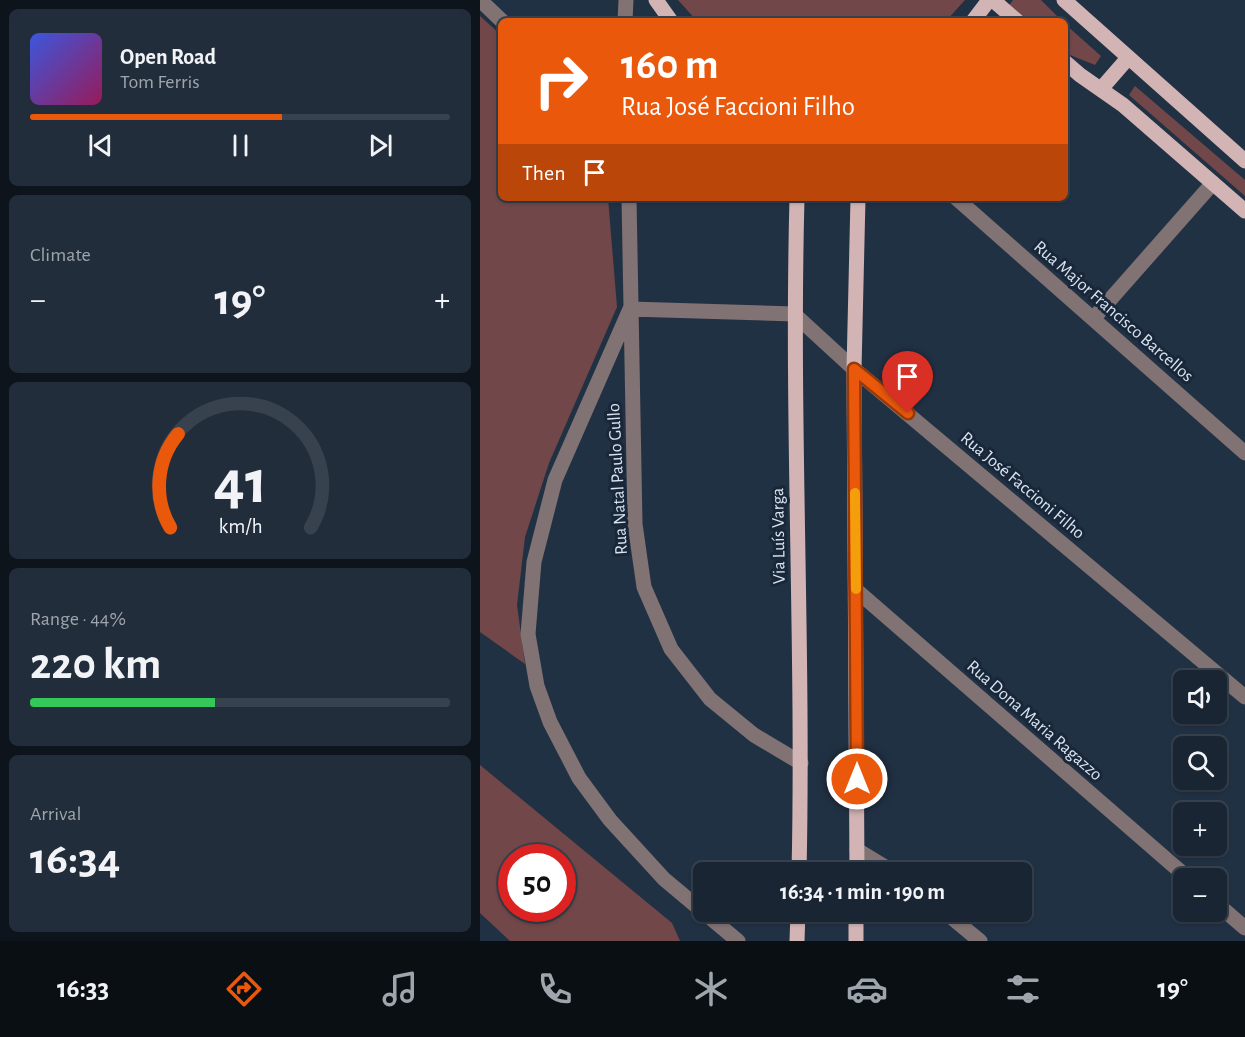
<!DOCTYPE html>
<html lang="en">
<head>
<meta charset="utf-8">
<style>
  :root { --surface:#192533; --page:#222d3b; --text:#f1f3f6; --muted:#9fa5ac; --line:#37424e; --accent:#ea580c }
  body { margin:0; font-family:"Alegreya Sans",sans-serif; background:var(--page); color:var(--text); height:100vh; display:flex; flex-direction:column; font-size:22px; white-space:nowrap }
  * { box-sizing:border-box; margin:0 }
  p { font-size:20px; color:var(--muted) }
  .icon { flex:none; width:33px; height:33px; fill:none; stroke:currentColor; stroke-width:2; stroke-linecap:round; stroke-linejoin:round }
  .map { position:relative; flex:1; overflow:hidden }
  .panel { display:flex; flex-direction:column; gap:9px; padding:9px; background:#0e141c; width:480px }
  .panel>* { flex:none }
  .hud { position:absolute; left:18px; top:18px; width:570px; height:183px; border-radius:9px; box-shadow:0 2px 4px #0004,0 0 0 2px var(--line); background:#ea580c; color:#fff; overflow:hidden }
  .buttons { position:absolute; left:693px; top:670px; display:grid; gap:12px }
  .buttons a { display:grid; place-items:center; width:54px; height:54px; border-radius:9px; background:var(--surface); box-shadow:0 2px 4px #0004,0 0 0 2px var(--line); font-size:30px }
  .speed { position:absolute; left:18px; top:844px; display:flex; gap:12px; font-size:30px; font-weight:700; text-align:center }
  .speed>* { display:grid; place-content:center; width:78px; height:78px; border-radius:50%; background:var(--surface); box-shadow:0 2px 4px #0004,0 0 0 2px var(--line); line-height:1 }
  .speed .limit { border:9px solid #d22; background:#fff; color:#111 }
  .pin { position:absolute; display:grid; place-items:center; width:51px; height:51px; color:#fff; margin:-62px -26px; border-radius:50% 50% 50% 0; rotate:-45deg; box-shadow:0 0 6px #0007 }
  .pin .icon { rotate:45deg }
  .me { position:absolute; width:66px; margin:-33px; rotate:0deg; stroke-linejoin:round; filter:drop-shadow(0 0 4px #0008) }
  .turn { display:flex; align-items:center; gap:21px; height:126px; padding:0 24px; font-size:27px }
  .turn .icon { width:78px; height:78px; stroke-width:2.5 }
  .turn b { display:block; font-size:42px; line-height:51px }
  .then { display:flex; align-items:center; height:57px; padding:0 24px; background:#0003; gap:12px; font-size:22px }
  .big { font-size:45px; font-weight:600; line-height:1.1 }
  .panel .tile { flex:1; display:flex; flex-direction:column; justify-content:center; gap:9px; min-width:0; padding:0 21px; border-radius:9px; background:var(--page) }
  .panel .dial { align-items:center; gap:0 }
  .dial svg { height:156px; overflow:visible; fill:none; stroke:var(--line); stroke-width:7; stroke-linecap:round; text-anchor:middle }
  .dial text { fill:var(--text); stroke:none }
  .song { display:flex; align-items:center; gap:18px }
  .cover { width:72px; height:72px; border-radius:9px; background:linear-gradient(135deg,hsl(230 70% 55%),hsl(330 70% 35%)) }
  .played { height:6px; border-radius:3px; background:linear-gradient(90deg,var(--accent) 60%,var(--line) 60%) }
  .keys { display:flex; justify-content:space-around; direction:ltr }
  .heat { display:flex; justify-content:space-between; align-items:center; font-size:33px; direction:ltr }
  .charge { height:9px; border-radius:4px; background:linear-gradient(90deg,#34c759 44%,var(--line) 0) }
  .trip { position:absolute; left:213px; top:862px; width:339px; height:60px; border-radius:9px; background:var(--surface); box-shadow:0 2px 4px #0004,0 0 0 2px var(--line); font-weight:600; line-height:60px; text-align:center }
  .tabs { display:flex; height:96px; justify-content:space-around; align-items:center; background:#0a0f14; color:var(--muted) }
  .tabs .icon { width:42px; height:42px }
  .tabs .on { color:var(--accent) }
  .tabs b { font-size:27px; color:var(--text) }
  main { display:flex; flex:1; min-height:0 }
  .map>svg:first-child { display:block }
  .green { fill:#714749; fill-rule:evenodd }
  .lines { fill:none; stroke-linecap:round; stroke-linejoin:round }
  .minor { stroke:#817273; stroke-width:15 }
  .major { stroke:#d2b4b5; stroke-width:15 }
  .route-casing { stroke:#983908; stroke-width:15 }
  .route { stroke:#ea580c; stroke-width:10 }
  .slow { stroke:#f59e0b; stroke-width:10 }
  .labels { text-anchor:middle; stroke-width:6; stroke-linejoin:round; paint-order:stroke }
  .street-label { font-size:18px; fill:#dae4f0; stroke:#182739 }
</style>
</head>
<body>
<main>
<section class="panel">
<div class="tile">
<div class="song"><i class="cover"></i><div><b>Open Road</b><p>Tom Ferris</p></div></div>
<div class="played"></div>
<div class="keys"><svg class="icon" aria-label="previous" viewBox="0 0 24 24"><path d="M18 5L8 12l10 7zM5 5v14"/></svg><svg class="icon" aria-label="pause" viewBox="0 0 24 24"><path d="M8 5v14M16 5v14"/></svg><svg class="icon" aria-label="next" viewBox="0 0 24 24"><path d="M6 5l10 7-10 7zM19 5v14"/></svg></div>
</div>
<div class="tile"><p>Climate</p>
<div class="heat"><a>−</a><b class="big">19°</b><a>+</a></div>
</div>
<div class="tile dial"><svg viewBox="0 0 100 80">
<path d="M14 69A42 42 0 1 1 86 69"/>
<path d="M14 69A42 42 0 0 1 18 21" stroke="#ea580c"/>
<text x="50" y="56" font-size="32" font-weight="700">41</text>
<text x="50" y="72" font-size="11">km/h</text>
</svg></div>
<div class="tile"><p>Range · 44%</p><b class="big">220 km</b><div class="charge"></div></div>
<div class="tile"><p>Arrival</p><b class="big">16:34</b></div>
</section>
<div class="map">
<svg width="765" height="941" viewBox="0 0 765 941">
  <rect width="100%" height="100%" fill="#213144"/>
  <path class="green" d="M198,0H485L466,21H217Z
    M533,0H561L582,21H518Z
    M0,16L21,35V198H128L137,307L69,463L45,537L37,605L45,664L0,632Z
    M585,24L621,56L615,65L585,53Z
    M655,86L765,180V196L649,95Z
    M0,765L192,923L200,941H30L0,913ZM32,858H82V909H32Z"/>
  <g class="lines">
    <path class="minor" d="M0,0L22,21
      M145,21L146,0
      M149,198L155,524L164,587L191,649L230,699L274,735L321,763
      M476,198L765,453
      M613,319L733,183
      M376,590L709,879
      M377,850L415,873
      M736,903L765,928
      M465,912L500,941
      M258,941L184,879L130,820L99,778L70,722L57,686L48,634L54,562L75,480L150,309L314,314L374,369L765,697"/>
    <path class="major" d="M176,0L191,21
      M513,0L537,21
      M584,0L765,161
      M493,21L509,0
      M585,62L600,75L643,105L765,211
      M621,89L648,58
      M317,198C311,423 324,648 319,873
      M377,873L374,369L378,198
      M317,941L318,912
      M376,941V912"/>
  </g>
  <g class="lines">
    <defs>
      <path id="route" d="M377,779L374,369L428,413"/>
    </defs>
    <use href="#route" class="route-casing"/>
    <use href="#route" class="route"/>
    <path class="slow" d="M375,493L376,589"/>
  </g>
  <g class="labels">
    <g class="street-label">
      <text transform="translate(634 311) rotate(41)" y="6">Rua Major Francisco Barcellos</text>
      <text transform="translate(137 479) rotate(-93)" y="6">Rua Natal Paulo Gullo</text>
      <text transform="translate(543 485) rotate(40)" y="6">Rua José Faccioni Filho</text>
      <text transform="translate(298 536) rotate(-91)" y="6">Via Luís Varga</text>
      <text transform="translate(555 720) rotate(41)" y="6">Rua Dona Maria Ragazzo</text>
    </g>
  </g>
</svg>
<div class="buttons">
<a><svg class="icon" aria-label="sound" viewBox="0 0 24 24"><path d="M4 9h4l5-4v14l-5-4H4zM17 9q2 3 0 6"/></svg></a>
<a><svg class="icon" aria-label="search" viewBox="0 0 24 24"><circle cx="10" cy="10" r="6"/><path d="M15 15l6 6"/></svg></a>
<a>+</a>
<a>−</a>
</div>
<div class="speed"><div class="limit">50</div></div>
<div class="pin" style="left:428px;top:413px;background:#d93025"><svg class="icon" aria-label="arrive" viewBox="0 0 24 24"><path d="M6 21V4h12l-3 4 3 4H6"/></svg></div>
<svg class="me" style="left:377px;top:779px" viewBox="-20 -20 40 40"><circle r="17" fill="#ea580c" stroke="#fff" stroke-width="3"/><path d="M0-11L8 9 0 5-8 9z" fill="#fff"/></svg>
<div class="trip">16:34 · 1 min · 190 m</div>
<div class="hud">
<div class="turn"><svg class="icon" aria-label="right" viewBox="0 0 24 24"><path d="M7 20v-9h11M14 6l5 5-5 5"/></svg><div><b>160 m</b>Rua José Faccioni Filho</div></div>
<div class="then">Then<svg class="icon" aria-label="arrive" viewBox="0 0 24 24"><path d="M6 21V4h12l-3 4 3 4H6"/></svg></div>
</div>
</div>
</main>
<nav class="tabs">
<b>16:33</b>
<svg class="icon on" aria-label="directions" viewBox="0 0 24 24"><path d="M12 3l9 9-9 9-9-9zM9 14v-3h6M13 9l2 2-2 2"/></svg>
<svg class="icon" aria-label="music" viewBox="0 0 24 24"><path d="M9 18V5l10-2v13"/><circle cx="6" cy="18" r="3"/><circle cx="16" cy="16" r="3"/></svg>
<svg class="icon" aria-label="phone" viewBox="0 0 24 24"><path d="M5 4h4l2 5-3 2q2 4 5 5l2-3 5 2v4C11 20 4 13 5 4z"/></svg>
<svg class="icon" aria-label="climate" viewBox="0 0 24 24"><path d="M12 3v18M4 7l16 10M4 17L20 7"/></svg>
<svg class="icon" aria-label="car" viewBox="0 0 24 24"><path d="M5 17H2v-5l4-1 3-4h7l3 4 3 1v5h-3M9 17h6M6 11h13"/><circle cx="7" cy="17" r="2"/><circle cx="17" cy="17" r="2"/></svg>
<svg class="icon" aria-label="filters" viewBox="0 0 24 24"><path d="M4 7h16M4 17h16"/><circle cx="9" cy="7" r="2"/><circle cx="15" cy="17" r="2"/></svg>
<b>19°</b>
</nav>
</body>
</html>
